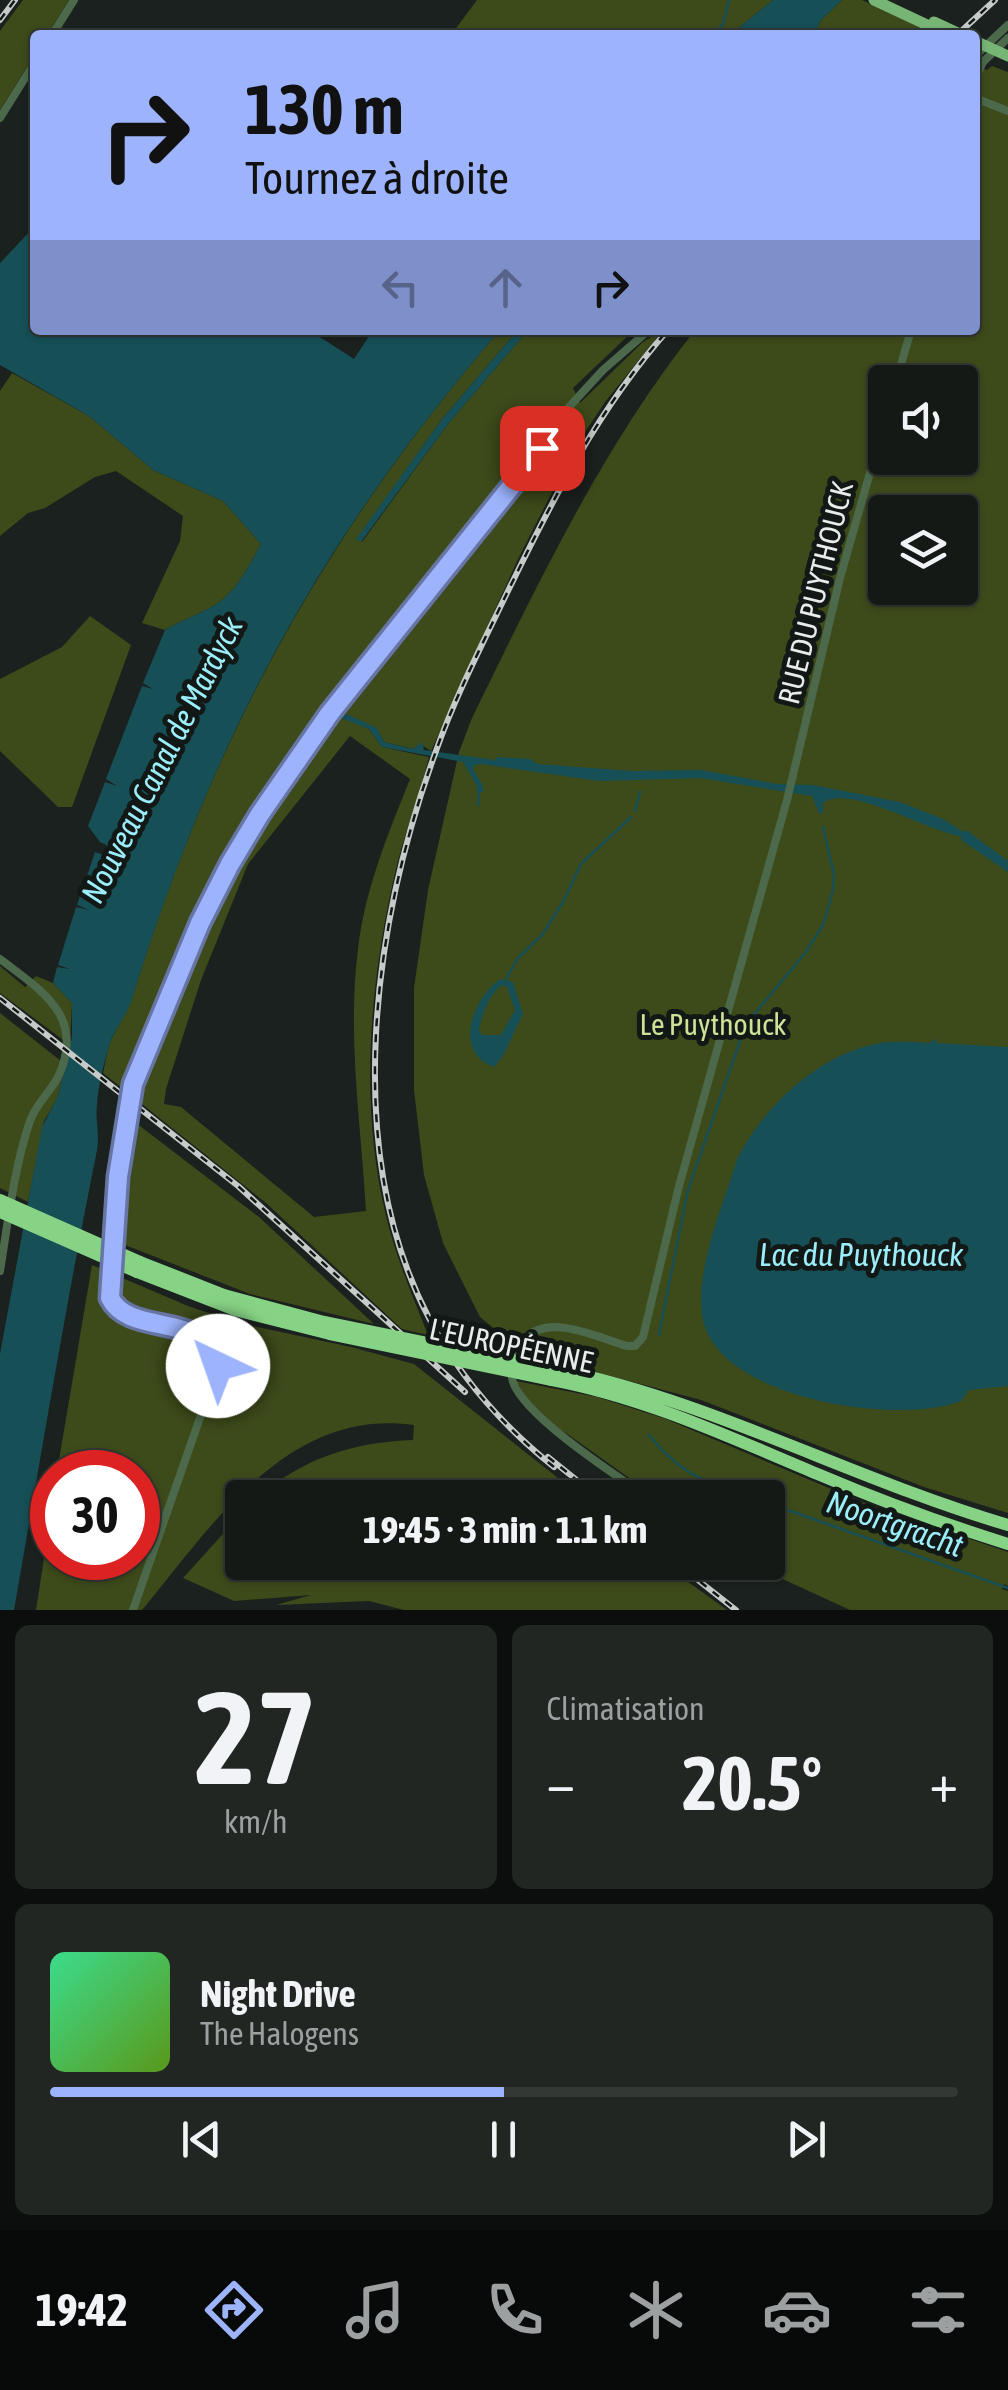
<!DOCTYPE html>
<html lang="fr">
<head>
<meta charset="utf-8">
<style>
  :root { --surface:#141916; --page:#212623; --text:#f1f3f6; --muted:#9da0a1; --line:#333835; --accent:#9db4fd }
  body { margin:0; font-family:"Asap Condensed",sans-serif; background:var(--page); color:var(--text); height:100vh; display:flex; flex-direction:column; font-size:38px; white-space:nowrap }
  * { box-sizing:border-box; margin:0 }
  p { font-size:32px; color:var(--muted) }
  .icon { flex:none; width:55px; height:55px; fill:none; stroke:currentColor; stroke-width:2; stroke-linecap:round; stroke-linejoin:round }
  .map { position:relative; height:1610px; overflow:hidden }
  .drawer { display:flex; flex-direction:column; gap:15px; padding:15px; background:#0b0e0c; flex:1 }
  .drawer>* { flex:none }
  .hud { position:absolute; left:30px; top:30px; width:950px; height:305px; border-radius:10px; box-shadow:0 2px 8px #0004,0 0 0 2px var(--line); background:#9db4fd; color:#111; overflow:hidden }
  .controls { position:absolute; left:868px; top:365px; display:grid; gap:20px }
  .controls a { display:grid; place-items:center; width:110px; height:110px; border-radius:10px; background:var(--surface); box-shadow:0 2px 8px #0004,0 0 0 2px var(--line); font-size:50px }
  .speed { position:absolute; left:30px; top:1450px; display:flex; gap:20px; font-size:50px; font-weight:700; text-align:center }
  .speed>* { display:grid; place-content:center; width:130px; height:130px; border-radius:50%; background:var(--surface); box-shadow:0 2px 8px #0004,0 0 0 2px var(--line); line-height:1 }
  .speed .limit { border:15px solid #d22; background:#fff; color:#111 }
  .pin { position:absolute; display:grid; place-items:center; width:85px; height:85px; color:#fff; margin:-42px; border-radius:20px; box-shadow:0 5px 15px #0006 }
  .me { position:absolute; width:110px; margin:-55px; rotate:318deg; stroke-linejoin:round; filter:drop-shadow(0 0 8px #0008) }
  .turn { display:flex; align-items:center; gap:35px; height:210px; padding:0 50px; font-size:45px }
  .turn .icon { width:130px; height:130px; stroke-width:2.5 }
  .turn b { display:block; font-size:70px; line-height:85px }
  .lanes { display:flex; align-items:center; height:95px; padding:0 50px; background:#0003; justify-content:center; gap:50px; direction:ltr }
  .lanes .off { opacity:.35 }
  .big { font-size:75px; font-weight:700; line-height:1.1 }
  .drawer .card { flex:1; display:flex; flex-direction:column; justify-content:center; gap:15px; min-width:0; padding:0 35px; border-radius:15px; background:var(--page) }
  .drawer .dial { align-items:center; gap:0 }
  .dial b { font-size:130px; line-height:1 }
  .song { display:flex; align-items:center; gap:30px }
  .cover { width:120px; height:120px; border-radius:15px; background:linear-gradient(135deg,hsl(150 70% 55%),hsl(90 70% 35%)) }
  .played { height:10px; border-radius:5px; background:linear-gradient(90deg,var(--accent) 50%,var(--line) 50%) }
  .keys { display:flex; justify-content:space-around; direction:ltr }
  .heat { display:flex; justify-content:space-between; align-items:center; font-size:55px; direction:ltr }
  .drawer .tiles { flex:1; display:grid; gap:15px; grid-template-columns:1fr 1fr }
  .card:last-child { grid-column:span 2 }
  .trip { position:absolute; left:225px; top:1480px; width:560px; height:100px; border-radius:10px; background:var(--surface); box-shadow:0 2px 8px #0004,0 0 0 2px var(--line); font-weight:700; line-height:100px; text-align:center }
  .menu { display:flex; height:160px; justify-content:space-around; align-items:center; background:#080a09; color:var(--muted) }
  .menu .icon { width:70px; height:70px }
  .menu .on { color:var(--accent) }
  .menu b { font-size:45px; color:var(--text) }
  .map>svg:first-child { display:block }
  .green { fill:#3d4a1a; fill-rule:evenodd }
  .water { fill:#164f56; fill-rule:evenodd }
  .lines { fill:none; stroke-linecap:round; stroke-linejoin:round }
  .stream { stroke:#164f56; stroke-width:2.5 }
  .minor { stroke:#4c6a4b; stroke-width:8 }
  .primary { stroke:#77b575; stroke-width:11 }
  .motorway { stroke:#87d385; stroke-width:12 }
  .rail-casing { stroke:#c6cbc9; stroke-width:6 }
  .rail { stroke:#121815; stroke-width:2.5; stroke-dasharray:8; stroke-linecap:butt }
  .primary-bridge { stroke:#77b575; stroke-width:11 }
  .motorway-bridge { stroke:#87d385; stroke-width:12 }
  .route-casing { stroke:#6675a4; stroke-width:25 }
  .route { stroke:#9db4fd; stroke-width:18 }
  .labels { text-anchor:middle; stroke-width:10; stroke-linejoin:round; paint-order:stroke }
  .street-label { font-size:30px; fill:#e8edeb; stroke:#121815 }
  .park-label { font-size:30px; fill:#cce397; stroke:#121815 }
  .water-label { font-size:32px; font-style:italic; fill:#9beef9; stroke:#121815 }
</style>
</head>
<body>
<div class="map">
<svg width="1008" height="1610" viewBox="0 0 1008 1610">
  <rect width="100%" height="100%" fill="#1b211e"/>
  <path class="green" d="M23,0H69L47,35H35V54L0,110V31Z
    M477,0H773L730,35H451Z
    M842,0H862L935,35H814L821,20Z
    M975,66L987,70L992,66L1008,72V1513L924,1487L701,1400L524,1353L480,1317L443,1243L424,1175L414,1090V988L428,890L459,752L472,718C538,583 602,448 695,330H975ZM885,382H960V458H885ZM885,512H960V588H885Z
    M500,330H518L442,419L357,539L362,542L448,424L528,330H634L573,388L580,403L643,342L663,330L605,402L574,449L518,559L431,751L423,746L413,749L384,742L377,729L337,715L369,729L382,747L429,757C420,795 404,834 395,873C369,985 359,1108 387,1220C397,1260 413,1297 428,1335L402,1329L266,1203L103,1073C106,1061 107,1047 113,1036C121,1020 130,1007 135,989C214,735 327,531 500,330ZM350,736L410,779C388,834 365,889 358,949C347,1035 361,1125 366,1211L314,1217L181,1107L164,1104L166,1089L201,980L248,864Z
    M12,373L89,416L153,470L223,501L261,544C248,568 235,595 210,608C195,616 180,621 165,630L142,623L180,541L183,516L116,471L95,477L45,508L28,513L0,536V391Z
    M90,616L131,645L72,807H58L0,751V679L62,647Z
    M0,966L25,987L36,976L53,983L72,1003L70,1045L0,993Z
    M0,1013L66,1065L57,1099L44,1121L28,1202L0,1188Z
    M132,1120L259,1217L374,1324L250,1294L120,1243Z
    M92,1265L188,1306L239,1323L351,1347L414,1364L582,1497H258C304,1458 353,1442 413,1440L414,1425C287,1407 212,1526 142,1610H36L52,1507V1558H138V1472H57Z
    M516,1381L597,1397L666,1419L869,1505L1008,1552V1586L1004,1584L1002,1589L1008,1591V1610H850L748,1563L768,1562V1498L656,1497L566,1433L539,1419Z
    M242,1513V1562L662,1563L727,1610H404L369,1601L276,1605L311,1595L234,1601L183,1578Z"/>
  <path class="water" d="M773,0H842L821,20L814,35H730Z
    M35,226V330H309L354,359L373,330H500C321,538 213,737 132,999C127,1016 114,1029 109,1046C104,1064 98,1085 97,1105C95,1120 100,1134 97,1150C66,1303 41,1456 14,1610H0V1354L42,1127L58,1096L72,1037V1003L53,983L57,967L70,969L58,965L76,907L89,910L77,905L86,878L92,879L87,876L95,852L107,856L110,847L100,842L88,826L105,782L117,786L106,779L142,686L153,689L143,683L165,630C180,621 195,616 210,608C235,595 248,568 261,544L223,501L153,470L89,416L0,365V263Z
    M518,330H528L448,424L361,542L356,539L442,419Z
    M340,711L377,728L384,742L413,749L422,742L424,750L495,760L497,757L530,759L537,764L632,771L701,770L777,784L813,785L900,802L943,819L963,832L966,830L1008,861V872L961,840V836C932,834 850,783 823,803V814L819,813L812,796L700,778L599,781L481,764L475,765L473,769L483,786V792H477V786L463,762L382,747L369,729L336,716Z
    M500,979L513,982L523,1014L503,1056L494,1067C452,1052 473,998 500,979ZM502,985L507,987L515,1010L501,1035H482L479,1030C482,1014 489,995 502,985Z
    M936,1039L937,1043L1008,1047V1386L969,1390L961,1401C898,1426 713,1399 702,1315C696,1264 723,1207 737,1159C764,1106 821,1052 881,1043C897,1041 914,1042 929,1043Z"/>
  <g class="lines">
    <path class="stream" d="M713,35L723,24L729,0
      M478,805L479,791
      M635,811L640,792
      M506,979L518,958L542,935L563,902L581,864L631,817
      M659,1335L688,1190L746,1024L806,952L823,925L833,890L834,874L823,827
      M649,1435C683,1477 704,1480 752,1498
      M768,1503L1008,1588"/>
    <path class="minor" d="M52,35L74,0
      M975,56L1008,25
      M975,79L983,62L1008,38
      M975,98L1008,111
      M0,118L35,62
      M896,382L911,330
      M0,959C42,991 85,1016 59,1075C51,1092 36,1103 30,1121C14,1168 8,1222 0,1271
      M649,1498C617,1476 525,1417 513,1382C509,1370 512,1355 519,1345C544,1309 595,1337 627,1346H635L643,1337L679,1186L787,800L840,578L885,420
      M133,1610L218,1366C210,1310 130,1337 109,1298L118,1184L133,1085L201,923L238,849L331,713L530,464L569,407L603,370L649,330"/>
    <path class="primary" d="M874,0L942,32"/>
    <path class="motorway" d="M140,1262L224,1295L324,1322
      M137,1272L235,1310L330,1334
      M555,1369C712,1401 854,1480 1008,1525
      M552,1380C647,1398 731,1438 820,1475C881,1501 944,1524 1008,1544"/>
    <defs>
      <path id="rail" d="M0,20L15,0
        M957,35L995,0
        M0,998L238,1186L465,1392
        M548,1457L599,1498
        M554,1467C503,1426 459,1377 429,1318C341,1150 373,923 436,751C455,697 482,645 507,593C553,499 598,409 668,330
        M675,1562L736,1610"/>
    </defs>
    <use href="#rail" class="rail-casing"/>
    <use href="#rail" class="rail"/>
    <path class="primary-bridge" d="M934,22L962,35
      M975,41L1008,56"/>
    <path class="motorway-bridge" d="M0,1200L140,1262
      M0,1212L137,1272
      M324,1322L555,1369
      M330,1334L552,1380"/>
  </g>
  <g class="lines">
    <defs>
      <path id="route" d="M218,1366C209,1310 130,1338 110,1298L118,1177L133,1084L200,923L230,864L260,814L330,713L542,448"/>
    </defs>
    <use href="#route" class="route-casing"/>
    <use href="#route" class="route"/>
  </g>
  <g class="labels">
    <g class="street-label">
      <text transform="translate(816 593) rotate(-76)" y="10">RUE DU PUYTHOUCK</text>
      <text transform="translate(511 1346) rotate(12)" y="10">L'EUROPÉENNE</text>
    </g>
    <g class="park-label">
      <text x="713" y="1035">Le Puythouck</text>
    </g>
    <g class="water-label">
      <text transform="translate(162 760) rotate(-63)" y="11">Nouveau Canal de Mardyck</text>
      <text x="861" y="1266">Lac du Puythouck</text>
      <text transform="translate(895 1524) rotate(19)" y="11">Noortgracht</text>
    </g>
  </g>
</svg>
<div class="controls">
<a><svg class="icon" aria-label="sound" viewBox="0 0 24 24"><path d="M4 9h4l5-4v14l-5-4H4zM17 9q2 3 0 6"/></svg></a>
<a><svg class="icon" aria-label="layers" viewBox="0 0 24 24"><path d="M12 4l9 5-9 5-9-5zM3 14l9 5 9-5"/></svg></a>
</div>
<div class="speed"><div class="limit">30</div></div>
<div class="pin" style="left:542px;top:448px;background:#d93025"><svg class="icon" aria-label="arrive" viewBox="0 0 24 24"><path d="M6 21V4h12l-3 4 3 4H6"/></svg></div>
<svg class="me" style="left:218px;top:1366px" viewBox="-20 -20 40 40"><circle r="19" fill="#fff"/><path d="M0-13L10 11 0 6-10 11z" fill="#9db4fd"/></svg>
<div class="trip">19:45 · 3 min · 1.1 km</div>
<div class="hud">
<div class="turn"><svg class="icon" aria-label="right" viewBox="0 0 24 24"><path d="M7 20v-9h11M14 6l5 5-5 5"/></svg><div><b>130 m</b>Tournez à droite</div></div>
<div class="lanes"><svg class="icon off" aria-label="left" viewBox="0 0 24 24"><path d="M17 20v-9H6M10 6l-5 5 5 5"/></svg><svg class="icon off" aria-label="ahead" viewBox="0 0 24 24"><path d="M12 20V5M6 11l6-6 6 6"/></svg><svg class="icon" aria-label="right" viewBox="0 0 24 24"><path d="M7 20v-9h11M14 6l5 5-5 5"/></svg></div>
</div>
</div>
<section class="drawer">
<div class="tiles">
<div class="card dial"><b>27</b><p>km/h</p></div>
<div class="card"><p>Climatisation</p>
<div class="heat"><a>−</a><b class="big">20.5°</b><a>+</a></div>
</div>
<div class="card">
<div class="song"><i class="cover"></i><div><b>Night Drive</b><p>The Halogens</p></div></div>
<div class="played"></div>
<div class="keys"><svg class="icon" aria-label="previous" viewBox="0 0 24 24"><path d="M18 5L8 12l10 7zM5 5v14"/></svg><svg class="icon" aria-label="pause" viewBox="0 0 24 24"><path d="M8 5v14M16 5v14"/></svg><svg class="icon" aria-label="next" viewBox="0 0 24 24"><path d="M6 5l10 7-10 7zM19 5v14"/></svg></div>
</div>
</div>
</section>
<nav class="menu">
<b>19:42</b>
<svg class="icon on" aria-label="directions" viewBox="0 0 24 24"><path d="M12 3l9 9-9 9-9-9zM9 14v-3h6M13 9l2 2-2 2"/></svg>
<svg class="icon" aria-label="music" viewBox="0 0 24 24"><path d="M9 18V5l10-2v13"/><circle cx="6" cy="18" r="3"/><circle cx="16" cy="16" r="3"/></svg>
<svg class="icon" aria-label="phone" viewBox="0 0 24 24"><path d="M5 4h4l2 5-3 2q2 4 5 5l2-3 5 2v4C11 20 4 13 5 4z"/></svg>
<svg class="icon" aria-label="climate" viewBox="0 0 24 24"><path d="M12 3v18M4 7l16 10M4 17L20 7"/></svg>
<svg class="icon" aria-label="car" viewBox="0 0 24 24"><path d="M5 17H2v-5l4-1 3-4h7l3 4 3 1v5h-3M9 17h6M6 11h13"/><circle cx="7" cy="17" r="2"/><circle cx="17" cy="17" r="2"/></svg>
<svg class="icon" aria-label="filters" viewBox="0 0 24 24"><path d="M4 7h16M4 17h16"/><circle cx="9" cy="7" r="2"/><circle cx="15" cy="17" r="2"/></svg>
</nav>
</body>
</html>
